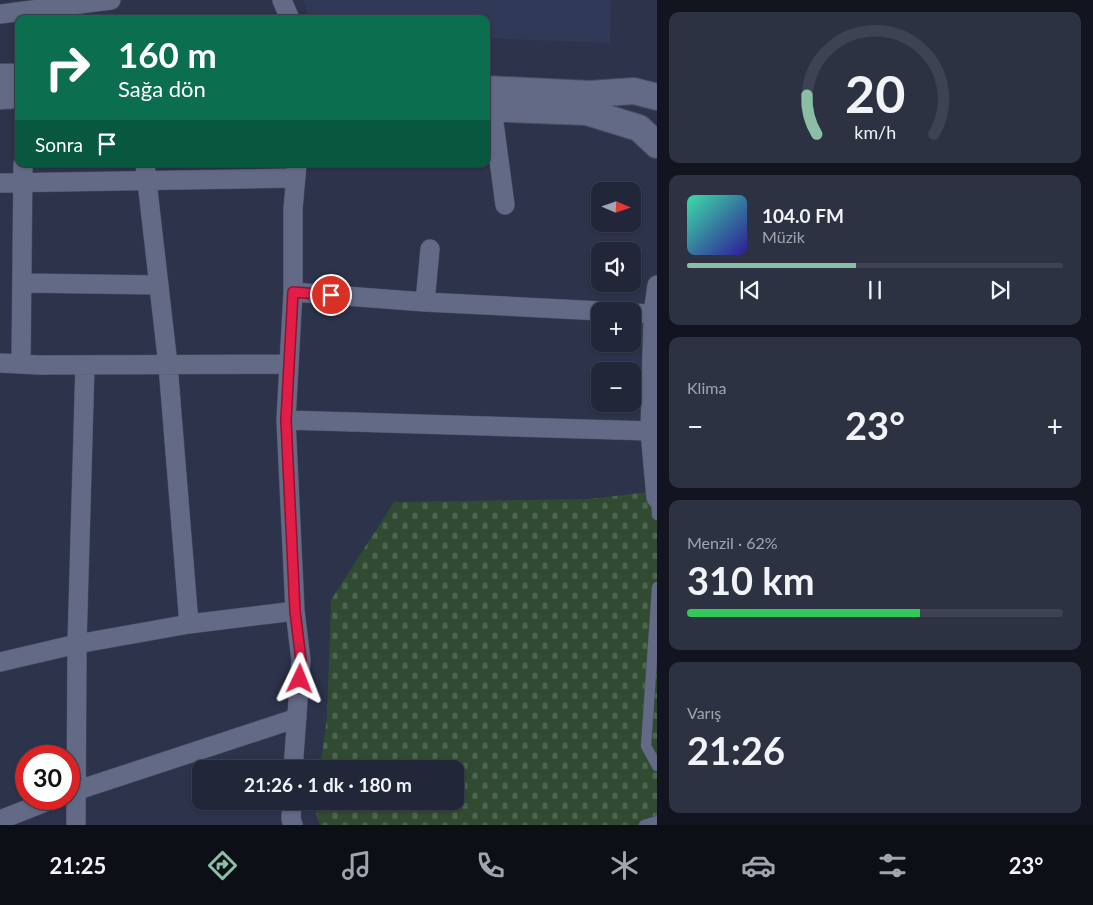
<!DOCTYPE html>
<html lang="tr">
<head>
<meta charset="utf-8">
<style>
  :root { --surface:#212638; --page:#2d3243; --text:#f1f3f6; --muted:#a2a5ae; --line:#3e4353; --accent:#8abfa5 }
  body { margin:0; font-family:Lato,sans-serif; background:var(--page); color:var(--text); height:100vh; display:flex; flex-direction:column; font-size:19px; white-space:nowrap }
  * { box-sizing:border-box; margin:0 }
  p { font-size:16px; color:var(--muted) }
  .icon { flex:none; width:28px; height:28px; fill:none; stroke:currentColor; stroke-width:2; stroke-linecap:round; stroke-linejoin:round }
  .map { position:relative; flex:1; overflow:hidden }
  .side { display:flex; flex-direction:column; gap:12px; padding:12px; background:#12151f; width:436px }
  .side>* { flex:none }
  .guide { position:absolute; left:15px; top:15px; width:475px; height:152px; border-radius:10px; box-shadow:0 1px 4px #0004,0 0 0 1px var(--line); background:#0b6e4f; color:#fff; overflow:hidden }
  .needle { width:32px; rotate:92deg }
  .tools { position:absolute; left:591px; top:182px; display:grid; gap:10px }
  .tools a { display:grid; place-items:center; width:50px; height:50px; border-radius:10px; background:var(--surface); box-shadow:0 1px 4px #0004,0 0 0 1px var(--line); font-size:25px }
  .speed { position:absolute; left:15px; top:745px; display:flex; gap:10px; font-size:25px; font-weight:700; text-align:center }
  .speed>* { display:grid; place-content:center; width:65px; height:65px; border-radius:50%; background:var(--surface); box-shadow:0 1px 4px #0004,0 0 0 1px var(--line); line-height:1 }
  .speed .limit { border:8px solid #d22; background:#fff; color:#111 }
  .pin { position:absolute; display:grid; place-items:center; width:42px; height:42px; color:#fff; margin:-21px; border:2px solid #fff; border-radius:50%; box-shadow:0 1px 5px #0007 }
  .me { position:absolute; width:55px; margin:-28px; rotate:2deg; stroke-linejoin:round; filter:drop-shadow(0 0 4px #0008) }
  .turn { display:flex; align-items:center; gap:18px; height:105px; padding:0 20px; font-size:22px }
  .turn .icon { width:65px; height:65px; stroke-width:2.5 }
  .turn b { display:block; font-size:35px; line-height:42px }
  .then { display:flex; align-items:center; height:48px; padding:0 20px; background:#0003; gap:10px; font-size:19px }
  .big { font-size:38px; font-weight:700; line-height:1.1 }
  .side .widget { flex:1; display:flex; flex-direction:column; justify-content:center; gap:8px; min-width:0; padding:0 18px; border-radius:10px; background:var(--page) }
  .side .dial { align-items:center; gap:0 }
  .dial svg { height:130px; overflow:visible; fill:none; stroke:var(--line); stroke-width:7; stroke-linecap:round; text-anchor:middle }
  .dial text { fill:var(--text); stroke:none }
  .song { display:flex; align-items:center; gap:15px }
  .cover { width:60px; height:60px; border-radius:8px; background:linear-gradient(135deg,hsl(160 70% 55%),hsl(250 70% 35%)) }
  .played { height:5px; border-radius:2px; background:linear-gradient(90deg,var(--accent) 45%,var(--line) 45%) }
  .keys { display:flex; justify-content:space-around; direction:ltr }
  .heat { display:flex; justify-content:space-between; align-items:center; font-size:28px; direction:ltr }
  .charge { height:8px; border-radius:4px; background:linear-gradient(90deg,#34c759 62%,var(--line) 0) }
  .trip { position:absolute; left:192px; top:760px; width:272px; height:50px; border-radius:10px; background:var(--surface); box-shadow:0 1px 4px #0004,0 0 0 1px var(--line); font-weight:700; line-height:50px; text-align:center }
  .tab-bar { display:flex; height:80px; justify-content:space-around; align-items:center; background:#0d0f16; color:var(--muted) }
  .tab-bar .icon { width:35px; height:35px }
  .tab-bar .on { color:var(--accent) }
  .tab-bar b { font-size:22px; color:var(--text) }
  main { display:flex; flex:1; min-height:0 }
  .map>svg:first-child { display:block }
  .built { fill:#313958 }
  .cemetery { fill:url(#cemetery-stones) }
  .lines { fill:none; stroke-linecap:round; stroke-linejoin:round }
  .lane-casing { stroke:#4a4e62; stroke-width:11 }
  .street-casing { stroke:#4a4e62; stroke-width:20 }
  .secondary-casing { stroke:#4a4e62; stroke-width:28 }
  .lane { stroke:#626a86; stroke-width:10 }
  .street { stroke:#626a86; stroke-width:19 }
  .secondary { stroke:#626a86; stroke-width:26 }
  .route-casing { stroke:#92132f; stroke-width:12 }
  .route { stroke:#e11d48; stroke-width:9 }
</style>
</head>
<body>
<main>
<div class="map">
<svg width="657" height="825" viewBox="0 0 657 825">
  <defs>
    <pattern id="cemetery-stones" width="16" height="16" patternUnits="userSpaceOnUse" patternTransform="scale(1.25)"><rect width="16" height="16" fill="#304b31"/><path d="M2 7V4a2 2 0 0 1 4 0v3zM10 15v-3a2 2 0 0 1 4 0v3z" fill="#4e6550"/></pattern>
  </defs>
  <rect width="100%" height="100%" fill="#2c334b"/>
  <path class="built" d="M303,0H611L610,43L486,38V19H310Z"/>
  <path class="cemetery" d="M657,491V825H320L315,810L316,801H456V769H320L327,718L331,600L394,502L589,499Z"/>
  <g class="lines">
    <defs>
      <path id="lane" d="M656,498L657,515
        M657,587L646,746L657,766
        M644,825L657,821"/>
      <path id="street" d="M282,0L290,19
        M0,14L111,0
        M492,108L505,205
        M145,164L168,365L189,624
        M0,183L295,178
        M22,283L159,285
        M293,292L425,302L601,311
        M425,302L430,249
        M632,313L653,314
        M0,363L39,365L289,364
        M21,364L23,164
        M286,420L650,431
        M656,498L650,431L653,314L657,285
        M0,662L77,644L189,624L295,611
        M293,769L301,660L295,611L286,420L293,292V209L297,164
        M69,793L297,718
        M292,801L291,819L293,825
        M0,820L53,799
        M76,825L77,644L85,365"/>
      <path id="secondary" d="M0,77H19
        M486,89L590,94L634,91L657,97
        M0,96L19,95
        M486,108L587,112L639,128L657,145"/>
    </defs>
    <use href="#lane" class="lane-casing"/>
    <use href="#street" class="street-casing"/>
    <use href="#secondary" class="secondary-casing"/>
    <use href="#lane" class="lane"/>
    <use href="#street" class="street"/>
    <use href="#secondary" class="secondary"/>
  </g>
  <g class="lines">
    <defs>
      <path id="route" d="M300,679L301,660L295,611L286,420L293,292L331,295"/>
    </defs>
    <use href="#route" class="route-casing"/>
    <use href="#route" class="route"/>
  </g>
</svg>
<div class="tools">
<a><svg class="needle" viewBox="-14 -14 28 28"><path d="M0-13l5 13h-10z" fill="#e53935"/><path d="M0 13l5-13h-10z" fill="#a2a5ae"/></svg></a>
<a><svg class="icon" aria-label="sound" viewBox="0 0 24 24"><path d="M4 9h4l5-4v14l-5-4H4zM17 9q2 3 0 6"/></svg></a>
<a>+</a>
<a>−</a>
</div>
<div class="speed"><div class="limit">30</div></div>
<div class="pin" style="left:331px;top:295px;background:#d93025"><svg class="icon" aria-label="arrive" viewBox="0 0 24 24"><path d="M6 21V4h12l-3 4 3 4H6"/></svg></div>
<svg class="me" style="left:300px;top:679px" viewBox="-20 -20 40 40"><path d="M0-17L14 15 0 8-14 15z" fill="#e11d48" stroke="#fff" stroke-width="4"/></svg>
<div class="trip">21:26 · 1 dk · 180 m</div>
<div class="guide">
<div class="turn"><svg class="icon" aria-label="right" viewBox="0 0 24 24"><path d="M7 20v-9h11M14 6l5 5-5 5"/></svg><div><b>160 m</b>Sağa dön</div></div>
<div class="then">Sonra<svg class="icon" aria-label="arrive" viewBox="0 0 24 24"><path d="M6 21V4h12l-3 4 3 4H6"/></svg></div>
</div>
</div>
<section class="side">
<div class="widget dial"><svg viewBox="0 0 100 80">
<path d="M14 69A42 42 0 1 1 86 69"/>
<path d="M14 69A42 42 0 0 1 8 45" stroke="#8abfa5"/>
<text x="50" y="56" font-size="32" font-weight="700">20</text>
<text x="50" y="72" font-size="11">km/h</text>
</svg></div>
<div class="widget">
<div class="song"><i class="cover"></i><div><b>104.0 FM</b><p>Müzik</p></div></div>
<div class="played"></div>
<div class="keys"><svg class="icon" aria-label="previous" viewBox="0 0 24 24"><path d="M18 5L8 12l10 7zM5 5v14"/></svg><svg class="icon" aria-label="pause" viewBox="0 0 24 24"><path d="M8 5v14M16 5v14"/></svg><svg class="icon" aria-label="next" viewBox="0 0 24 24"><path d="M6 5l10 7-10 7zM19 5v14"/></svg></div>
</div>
<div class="widget"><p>Klima</p>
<div class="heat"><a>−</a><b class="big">23°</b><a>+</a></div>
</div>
<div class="widget"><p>Menzil · 62%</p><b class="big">310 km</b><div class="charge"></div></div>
<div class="widget"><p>Varış</p><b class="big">21:26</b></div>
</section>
</main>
<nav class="tab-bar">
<b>21:25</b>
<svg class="icon on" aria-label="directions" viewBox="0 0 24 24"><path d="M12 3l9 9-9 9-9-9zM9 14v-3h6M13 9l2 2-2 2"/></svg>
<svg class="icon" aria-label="music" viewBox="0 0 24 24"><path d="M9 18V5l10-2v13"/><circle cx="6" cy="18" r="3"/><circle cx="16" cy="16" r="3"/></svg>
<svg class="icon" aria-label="phone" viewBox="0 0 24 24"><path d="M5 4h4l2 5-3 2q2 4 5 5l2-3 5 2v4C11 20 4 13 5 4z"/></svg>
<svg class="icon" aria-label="climate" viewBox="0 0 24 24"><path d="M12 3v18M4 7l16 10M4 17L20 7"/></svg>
<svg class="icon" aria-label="car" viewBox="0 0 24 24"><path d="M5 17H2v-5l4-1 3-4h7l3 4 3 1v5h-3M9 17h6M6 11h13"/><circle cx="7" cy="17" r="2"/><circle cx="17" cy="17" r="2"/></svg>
<svg class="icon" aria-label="filters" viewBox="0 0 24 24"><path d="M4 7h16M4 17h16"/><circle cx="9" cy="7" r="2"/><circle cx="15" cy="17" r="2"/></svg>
<b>23°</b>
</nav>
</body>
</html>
